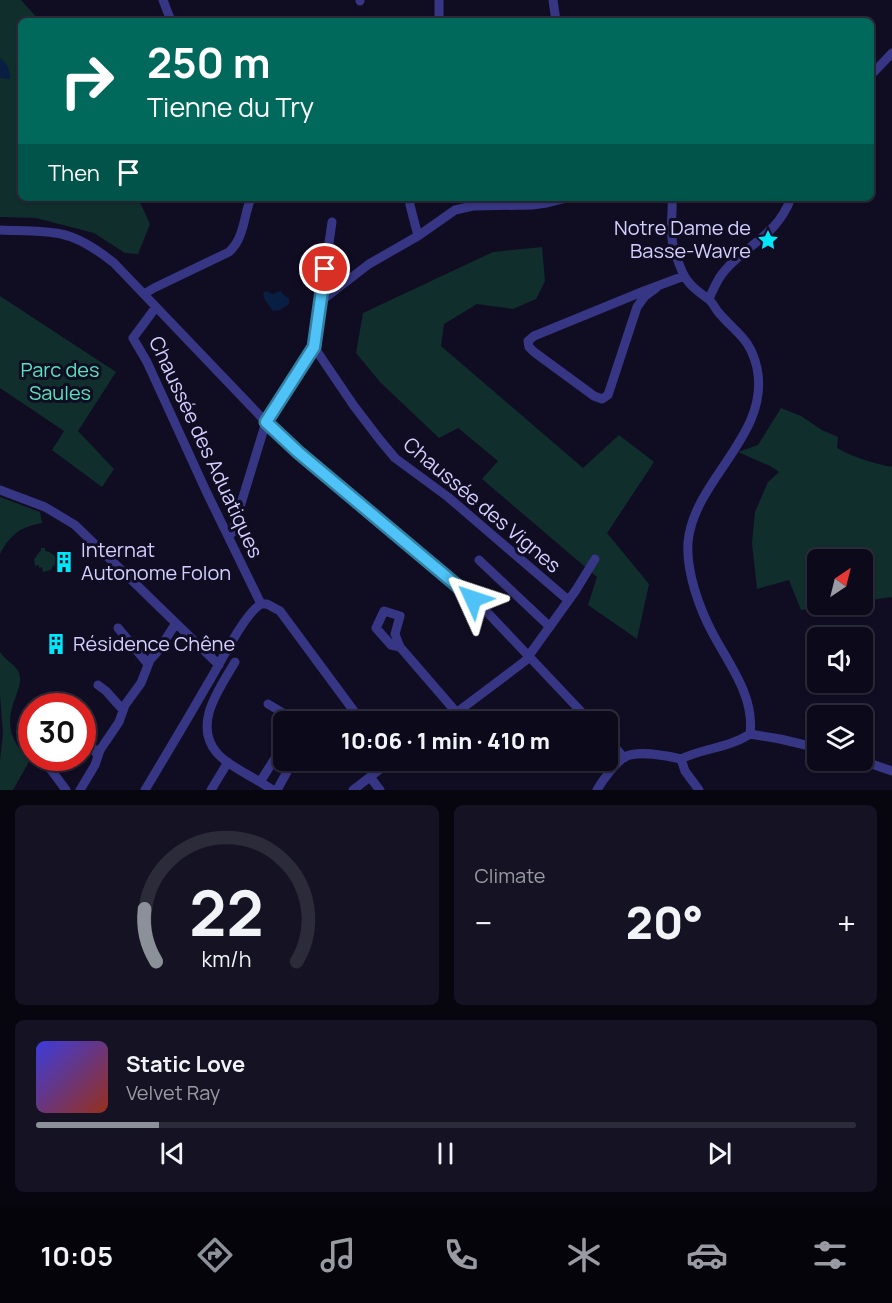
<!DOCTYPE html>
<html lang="en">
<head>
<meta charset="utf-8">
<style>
  :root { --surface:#0c0a1a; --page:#151323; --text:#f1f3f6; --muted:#9a9aa2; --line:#2c2b39; --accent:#8c9099 }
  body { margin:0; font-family:Manrope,sans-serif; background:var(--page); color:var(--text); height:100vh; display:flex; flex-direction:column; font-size:22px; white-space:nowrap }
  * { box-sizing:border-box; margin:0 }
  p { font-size:20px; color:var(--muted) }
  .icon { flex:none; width:33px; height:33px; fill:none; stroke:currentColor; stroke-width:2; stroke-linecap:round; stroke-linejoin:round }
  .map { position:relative; height:790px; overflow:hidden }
  .sheet { display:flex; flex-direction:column; gap:15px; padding:15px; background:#07060e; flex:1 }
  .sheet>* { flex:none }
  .guide { position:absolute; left:18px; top:18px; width:856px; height:183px; border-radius:9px; box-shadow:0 2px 4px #0004,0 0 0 2px var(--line); background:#00695c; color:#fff; overflow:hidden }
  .needle { width:39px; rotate:35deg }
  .controls { position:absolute; left:807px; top:549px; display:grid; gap:12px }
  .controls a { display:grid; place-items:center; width:66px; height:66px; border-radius:9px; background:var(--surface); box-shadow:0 2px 4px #0004,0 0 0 2px var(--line); font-size:30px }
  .speed { position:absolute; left:18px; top:693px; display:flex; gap:12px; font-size:30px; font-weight:700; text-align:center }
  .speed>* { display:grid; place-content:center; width:78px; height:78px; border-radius:50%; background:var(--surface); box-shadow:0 2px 4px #0004,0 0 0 2px var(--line); line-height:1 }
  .speed .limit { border:9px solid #d22; background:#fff; color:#111 }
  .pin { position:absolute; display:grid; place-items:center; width:51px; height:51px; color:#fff; margin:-26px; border:3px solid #fff; border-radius:50%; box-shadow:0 2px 6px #0007 }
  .me { position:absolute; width:66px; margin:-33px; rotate:312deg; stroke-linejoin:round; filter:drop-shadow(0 0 4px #0008) }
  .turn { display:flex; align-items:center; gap:21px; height:126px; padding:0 30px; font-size:27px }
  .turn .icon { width:78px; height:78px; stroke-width:2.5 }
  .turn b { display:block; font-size:42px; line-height:51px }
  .then { display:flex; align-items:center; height:57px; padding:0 30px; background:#0003; gap:12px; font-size:22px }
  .big { font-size:45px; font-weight:800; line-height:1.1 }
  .sheet .widget { flex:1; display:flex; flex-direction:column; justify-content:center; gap:9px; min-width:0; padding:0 21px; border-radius:9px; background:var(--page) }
  .sheet .dial { align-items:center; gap:0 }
  .dial svg { height:156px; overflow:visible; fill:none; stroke:var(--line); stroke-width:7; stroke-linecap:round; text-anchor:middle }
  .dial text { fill:var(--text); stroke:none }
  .song { display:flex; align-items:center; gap:18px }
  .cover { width:72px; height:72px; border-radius:9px; background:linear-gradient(135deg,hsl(240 70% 55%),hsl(10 70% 35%)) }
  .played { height:6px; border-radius:3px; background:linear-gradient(90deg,var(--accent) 15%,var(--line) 15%) }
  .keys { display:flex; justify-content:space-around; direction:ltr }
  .heat { display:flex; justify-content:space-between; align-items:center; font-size:33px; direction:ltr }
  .sheet .tiles { flex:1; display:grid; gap:15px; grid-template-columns:1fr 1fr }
  .widget:last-child { grid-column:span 2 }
  .trip { position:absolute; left:273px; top:711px; width:345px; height:60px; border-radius:9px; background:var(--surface); box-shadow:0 2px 4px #0004,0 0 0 2px var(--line); font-weight:800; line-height:60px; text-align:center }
  .dock { display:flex; height:96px; justify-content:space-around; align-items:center; background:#05040a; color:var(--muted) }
  .dock .icon { width:42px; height:42px }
  .dock .current { color:var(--accent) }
  .dock b { font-size:27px; color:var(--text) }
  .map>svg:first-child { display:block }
  .green { fill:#102e2c }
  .water { fill:#081e42 }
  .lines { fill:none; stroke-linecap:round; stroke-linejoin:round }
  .minor { stroke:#373684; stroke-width:9 }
  .route-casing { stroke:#337fa1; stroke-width:15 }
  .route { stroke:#4fc3f7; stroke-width:10 }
  .labels { text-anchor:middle; stroke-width:6; stroke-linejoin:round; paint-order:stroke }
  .poi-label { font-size:20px; fill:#d4cfff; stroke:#100d23; text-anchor:start }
  .park-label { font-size:20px; fill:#57e3bd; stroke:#100d23 }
  .street-label { font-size:20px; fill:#d4cfff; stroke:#100d23 }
</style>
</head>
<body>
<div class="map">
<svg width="892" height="790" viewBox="0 0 892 790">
  <rect width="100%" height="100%" fill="#100d23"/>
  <path class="green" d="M0,0H21L40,21H21V198H138L150,224L138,254L125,253L94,233L36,218L0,217Z
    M542,247L545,281L536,299L513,309L477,304L444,324L441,346L583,468L619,435L654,462L607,533L649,584L637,639L588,605L597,577L482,479L498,461L458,428L439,438L380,382L356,353L363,313L493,252Z
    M0,296L116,372L78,431L114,469L102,487L52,450L64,431L0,388Z
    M781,408L801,416L822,430L838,437L837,448C855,458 872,463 892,467V597L863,601L862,560H818V604L838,605L801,610L789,580L757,589L752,543L755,512L768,482L779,472L770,466L738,452L758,445Z
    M0,497L40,512L42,523C20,527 11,534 0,554Z
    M41,548H45V551L50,552L51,554H53L54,556L57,555L58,562L55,563V565L53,566L51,570L43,572L42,567L39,568V565L35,566L34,559L37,556V554H39V552L41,551Z
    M0,652C5,660 15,664 19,673C22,681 18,689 16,696C5,723 9,740 30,760L13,790H0V761L3,733L0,695Z"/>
  <path class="water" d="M0,58L7,65L11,77L9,79L0,78Z
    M266,291L272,294L280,291L286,297L289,298V304L280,310L273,311L265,300L263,293Z
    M31,723V752C23,745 24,731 31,723Z"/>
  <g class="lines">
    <path class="minor" d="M163,0L171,21
      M360,0V1
      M553,0L556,21
      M439,21V0
      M872,74L892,53
      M410,198V205L418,236
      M0,230C20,231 41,230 61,234C81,238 99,251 114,263L266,422L298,452L416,550L485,610L591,722
      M656,288L645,296L637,307L608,395L602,399L594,396L534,352L529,347L528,341L534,336L644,291L684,276
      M144,294L154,288L229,252C245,237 243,217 251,198
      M709,299C713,290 716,282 722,274C745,244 776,238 791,198
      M321,301L369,264L418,236L455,210L473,206L532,205L547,203L567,198
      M156,307L133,338L147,362L206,491L261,604
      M314,347L354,406L380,440L395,458L448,497L568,600
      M0,490L45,507L75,525L219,665
      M228,536L232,533L266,422L314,347L332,222
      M479,560L550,627
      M261,604H267L280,611L362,722
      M118,628L148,664
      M400,647L395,634L400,616L384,611L376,628L391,645L400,647L457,713
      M235,662C220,688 192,724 217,753C226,764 247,774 260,782
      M98,685L106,691L123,710
      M268,704L293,719L295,722
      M444,722L525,661L576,590L595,559
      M82,731L98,756
      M750,734L780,739L818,748
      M608,739L624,758
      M276,757C281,760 288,763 288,770L277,790
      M681,759L685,771L699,790
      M860,760L892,771
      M46,763L66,790
      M370,777L380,790
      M80,790L95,765L100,750L119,722L125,705L141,683L150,660L158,651L176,623
      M145,790C166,755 187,720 207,685C219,666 243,615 261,604
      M211,790L228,762
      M273,790L260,782L284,744
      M353,790L392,760
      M597,790C602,781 616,762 625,757C637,750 668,756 681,759C703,748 729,748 750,734C755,697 729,664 713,634C699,608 686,571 688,542C694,479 771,435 757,368C750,338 737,334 719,313C715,309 713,302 708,299C699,291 692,289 685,277C680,268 673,249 672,239C670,225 673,212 672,198"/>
  </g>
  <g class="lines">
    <defs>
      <path id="route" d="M325,269L314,347L266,422L298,452L473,599"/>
    </defs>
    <use href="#route" class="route-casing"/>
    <use href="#route" class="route"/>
  </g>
  <defs>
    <symbol id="sight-bare" viewBox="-9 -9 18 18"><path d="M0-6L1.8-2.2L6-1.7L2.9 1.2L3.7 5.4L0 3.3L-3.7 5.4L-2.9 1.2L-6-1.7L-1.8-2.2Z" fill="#00e7fa" stroke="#100d23" stroke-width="2.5" paint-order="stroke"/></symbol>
    <symbol id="building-bare" viewBox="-9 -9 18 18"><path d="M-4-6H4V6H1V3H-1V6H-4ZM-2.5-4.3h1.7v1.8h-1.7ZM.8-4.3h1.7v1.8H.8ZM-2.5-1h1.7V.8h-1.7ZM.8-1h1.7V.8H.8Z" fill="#00e7fa" stroke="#100d23" stroke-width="2.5" paint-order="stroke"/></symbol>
  </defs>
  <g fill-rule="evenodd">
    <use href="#sight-bare" x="753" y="225" width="30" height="30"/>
    <use href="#building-bare" x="49" y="547" width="30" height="30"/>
    <use href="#building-bare" x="41" y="629" width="30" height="30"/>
  </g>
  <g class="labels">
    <g class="poi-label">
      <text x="751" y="235" text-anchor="end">Notre Dame de<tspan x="751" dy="23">Basse-Wavre</tspan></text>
      <text x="81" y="557">Internat<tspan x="81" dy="23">Autonome Folon</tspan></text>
      <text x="73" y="651">Résidence Chêne</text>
    </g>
    <g class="park-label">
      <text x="60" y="377">Parc des<tspan x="60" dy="23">Saules</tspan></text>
    </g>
    <g class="street-label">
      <text transform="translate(206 447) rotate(65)" y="7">Chaussée des Aduatiques</text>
      <text transform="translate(482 505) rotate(40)" y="7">Chaussée des Vignes</text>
    </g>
  </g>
</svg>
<div class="controls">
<a><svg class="needle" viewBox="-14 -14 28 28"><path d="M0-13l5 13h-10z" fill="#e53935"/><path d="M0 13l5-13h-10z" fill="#9a9aa2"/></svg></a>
<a><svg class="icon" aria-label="sound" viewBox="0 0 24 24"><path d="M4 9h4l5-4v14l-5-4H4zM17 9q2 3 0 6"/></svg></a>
<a><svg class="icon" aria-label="layers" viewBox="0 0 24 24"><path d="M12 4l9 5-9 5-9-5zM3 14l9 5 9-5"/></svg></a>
</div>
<div class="speed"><div class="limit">30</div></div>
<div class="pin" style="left:325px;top:269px;background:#d93025"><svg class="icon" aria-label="arrive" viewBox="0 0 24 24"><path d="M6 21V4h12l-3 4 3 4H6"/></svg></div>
<svg class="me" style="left:473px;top:599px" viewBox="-20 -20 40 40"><path d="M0-17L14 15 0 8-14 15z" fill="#4fc3f7" stroke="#fff" stroke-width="4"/></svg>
<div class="trip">10:06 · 1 min · 410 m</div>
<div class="guide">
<div class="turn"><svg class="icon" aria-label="right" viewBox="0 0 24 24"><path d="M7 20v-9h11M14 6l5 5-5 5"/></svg><div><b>250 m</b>Tienne du Try</div></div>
<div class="then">Then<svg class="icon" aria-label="arrive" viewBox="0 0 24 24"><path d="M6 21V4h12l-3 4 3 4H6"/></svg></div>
</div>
</div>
<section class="sheet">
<div class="tiles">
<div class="widget dial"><svg viewBox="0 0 100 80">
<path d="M14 69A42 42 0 1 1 86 69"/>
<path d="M14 69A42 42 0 0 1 8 42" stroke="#8c9099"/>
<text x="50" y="56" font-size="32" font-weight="700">22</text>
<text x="50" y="72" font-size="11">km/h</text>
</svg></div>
<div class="widget"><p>Climate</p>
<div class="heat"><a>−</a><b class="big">20°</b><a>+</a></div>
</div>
<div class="widget">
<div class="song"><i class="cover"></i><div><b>Static Love</b><p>Velvet Ray</p></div></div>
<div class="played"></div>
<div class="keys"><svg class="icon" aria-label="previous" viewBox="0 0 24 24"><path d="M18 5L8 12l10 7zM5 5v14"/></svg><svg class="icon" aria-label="pause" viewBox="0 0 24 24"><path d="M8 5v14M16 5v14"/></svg><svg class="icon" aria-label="next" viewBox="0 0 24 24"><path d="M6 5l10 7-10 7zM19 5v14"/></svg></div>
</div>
</div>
</section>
<nav class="dock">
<b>10:05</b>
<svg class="icon current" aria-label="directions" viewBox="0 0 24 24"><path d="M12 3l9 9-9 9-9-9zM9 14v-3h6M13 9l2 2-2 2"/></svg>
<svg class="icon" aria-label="music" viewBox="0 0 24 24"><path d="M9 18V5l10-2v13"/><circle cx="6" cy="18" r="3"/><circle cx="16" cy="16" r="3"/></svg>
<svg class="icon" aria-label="phone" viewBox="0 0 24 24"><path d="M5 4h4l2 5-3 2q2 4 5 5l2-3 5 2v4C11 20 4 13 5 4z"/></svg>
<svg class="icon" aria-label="climate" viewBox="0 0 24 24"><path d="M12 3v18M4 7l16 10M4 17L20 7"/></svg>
<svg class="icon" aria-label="car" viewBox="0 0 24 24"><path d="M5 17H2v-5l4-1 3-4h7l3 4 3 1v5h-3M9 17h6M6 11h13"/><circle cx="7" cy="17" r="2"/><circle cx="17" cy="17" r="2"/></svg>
<svg class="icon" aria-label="filters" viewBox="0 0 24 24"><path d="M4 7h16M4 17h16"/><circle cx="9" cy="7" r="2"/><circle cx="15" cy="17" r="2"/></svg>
</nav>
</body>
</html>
